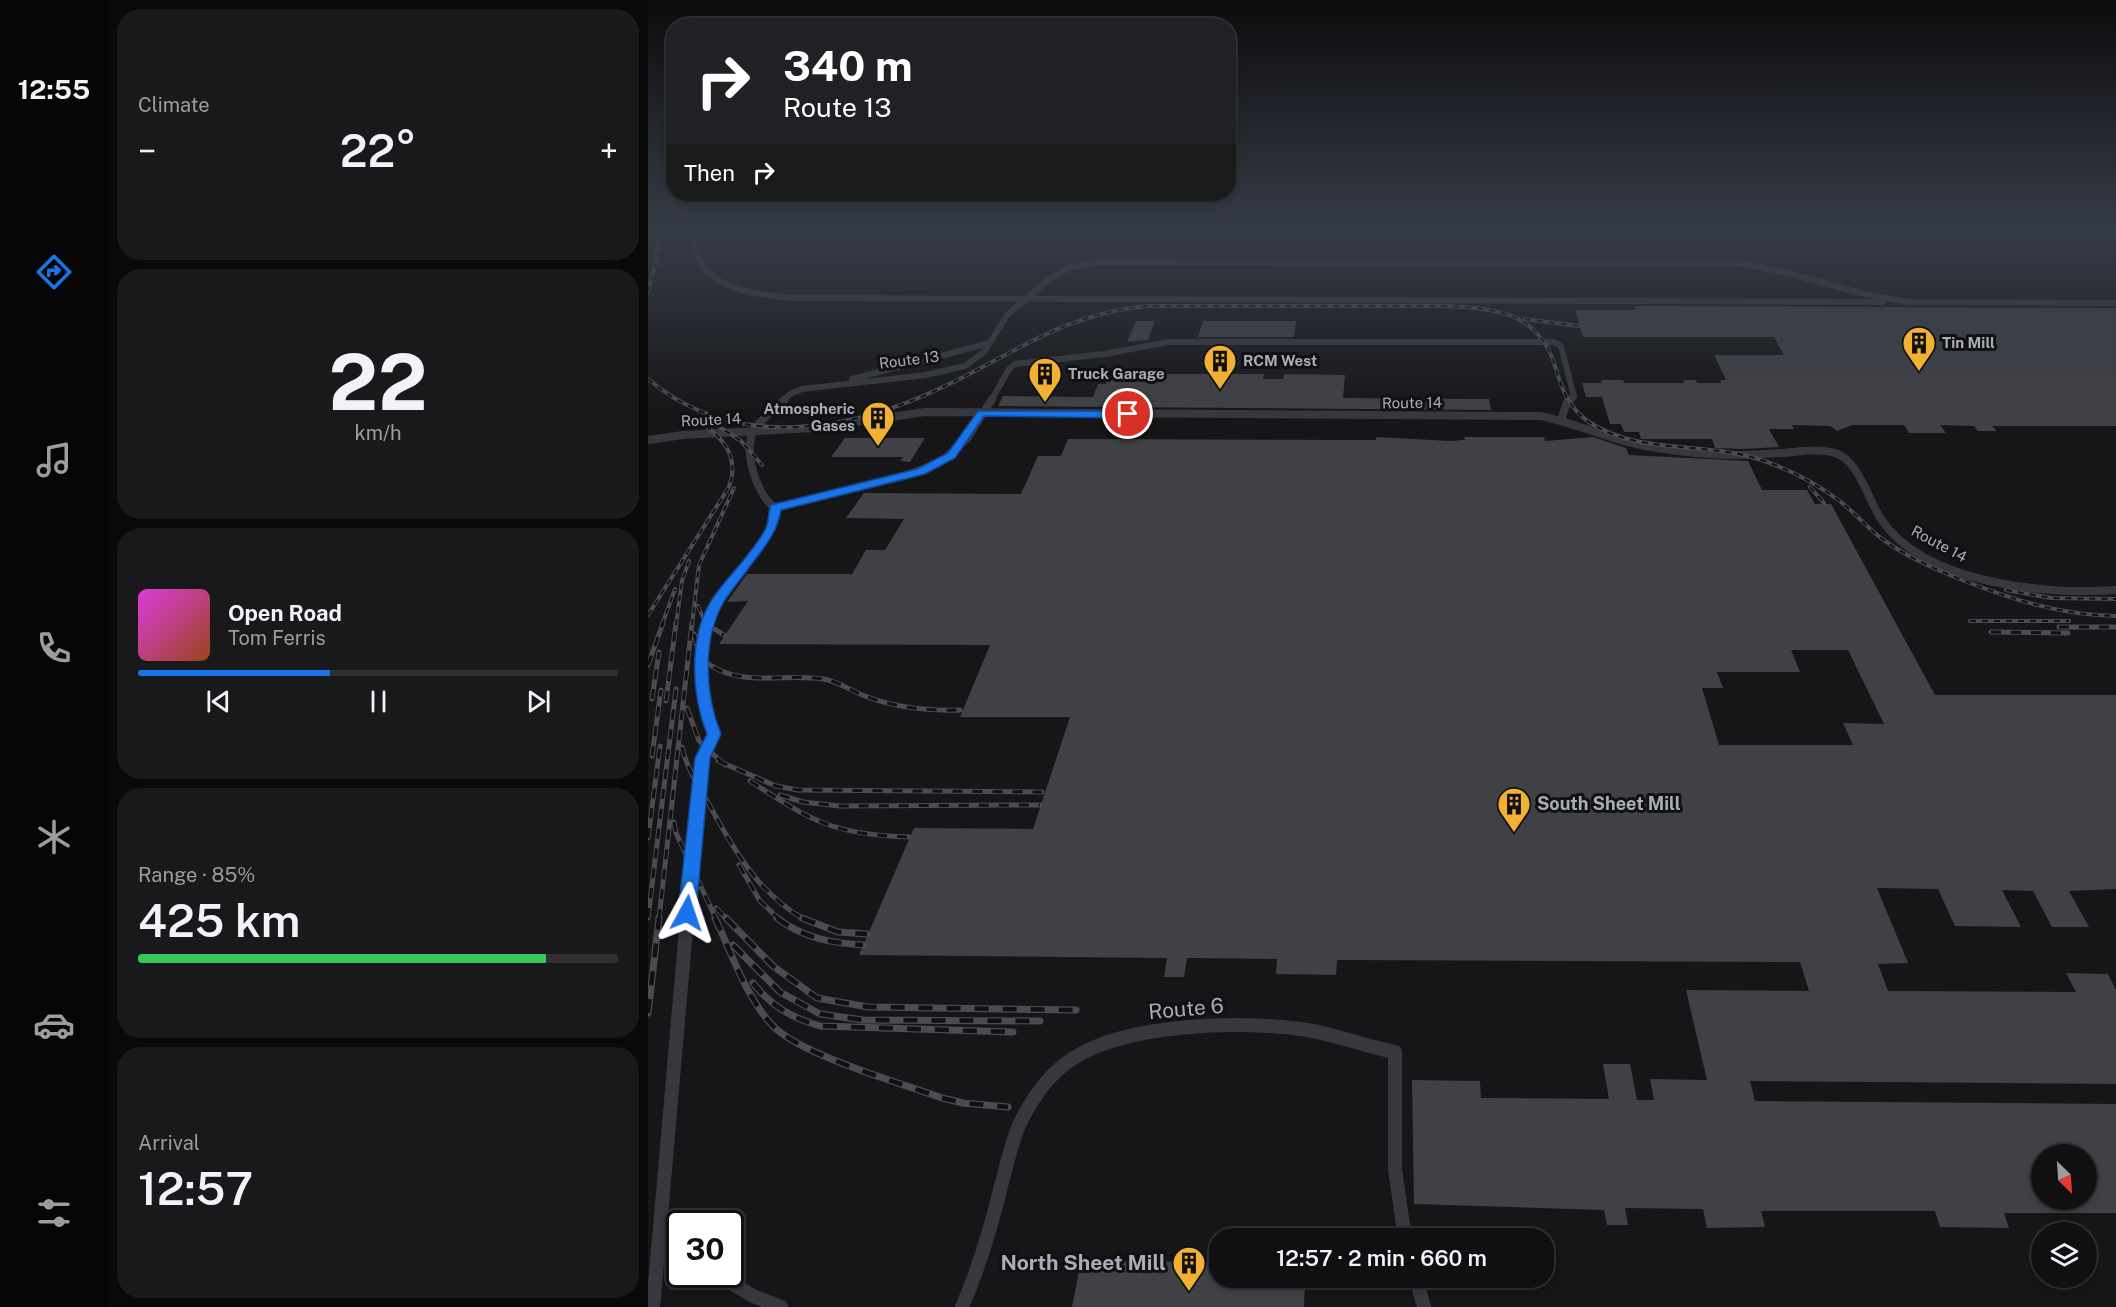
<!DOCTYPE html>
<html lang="en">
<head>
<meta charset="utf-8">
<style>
  :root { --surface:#101012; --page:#19191b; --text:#f1f3f6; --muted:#9c9d9f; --line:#303032; --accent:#1a73e8 }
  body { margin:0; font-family:"Public Sans",sans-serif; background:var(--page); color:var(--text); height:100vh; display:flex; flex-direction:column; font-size:22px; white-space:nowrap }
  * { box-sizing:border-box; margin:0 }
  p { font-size:20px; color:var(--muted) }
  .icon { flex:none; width:33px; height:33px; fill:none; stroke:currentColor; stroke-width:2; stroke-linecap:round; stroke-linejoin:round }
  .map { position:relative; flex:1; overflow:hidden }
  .side { display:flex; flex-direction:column; gap:9px; padding:9px; background:#09090a; width:540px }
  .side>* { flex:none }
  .guide { position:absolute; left:18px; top:18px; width:570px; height:183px; border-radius:24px; box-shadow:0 3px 9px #0003,0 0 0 2px var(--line); background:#202124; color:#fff; overflow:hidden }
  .needle { width:39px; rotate:155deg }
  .fabs { position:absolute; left:1383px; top:1144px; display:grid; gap:12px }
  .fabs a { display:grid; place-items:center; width:66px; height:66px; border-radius:50%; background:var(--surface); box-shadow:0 3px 9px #0003,0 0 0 2px var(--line); font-size:30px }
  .speed { position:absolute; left:18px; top:1210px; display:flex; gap:12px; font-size:30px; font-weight:700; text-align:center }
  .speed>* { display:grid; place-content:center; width:78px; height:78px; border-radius:50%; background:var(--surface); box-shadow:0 3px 9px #0003,0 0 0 2px var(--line); line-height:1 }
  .speed .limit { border:3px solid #111; border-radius:9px; background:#fff; color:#111 }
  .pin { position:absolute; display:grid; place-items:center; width:51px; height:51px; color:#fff; margin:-26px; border:3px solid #fff; border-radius:50%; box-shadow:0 2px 6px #0007 }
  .me { position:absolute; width:66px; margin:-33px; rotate:5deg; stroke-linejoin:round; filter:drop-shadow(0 0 4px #0008) }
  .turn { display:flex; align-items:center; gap:21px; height:126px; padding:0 18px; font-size:27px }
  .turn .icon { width:78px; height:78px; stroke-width:2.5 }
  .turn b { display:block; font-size:42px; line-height:51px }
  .then { display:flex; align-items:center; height:57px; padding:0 18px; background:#0003; gap:12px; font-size:22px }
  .big { font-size:45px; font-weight:600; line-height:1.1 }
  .side .widget { flex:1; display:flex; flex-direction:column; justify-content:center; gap:9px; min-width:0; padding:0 21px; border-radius:24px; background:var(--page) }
  .side .dial { align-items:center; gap:0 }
  .dial b { font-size:78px; line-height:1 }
  .song { display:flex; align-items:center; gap:18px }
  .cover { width:72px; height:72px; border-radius:9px; background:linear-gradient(135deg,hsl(300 70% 55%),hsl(20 70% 35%)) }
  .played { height:6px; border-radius:3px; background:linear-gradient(90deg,var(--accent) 40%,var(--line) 40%) }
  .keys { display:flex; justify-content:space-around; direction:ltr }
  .heat { display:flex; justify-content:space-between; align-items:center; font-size:33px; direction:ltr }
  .charge { height:9px; border-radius:4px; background:linear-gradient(90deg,#34c759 85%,var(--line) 0) }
  .trip { position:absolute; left:561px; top:1228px; width:345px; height:60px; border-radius:24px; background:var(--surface); box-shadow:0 3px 9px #0003,0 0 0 2px var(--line); font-weight:600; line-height:60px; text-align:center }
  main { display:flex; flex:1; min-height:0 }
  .tab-bar { display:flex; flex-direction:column; width:108px; justify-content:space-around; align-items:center; background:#060607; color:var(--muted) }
  .tab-bar .icon { width:42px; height:42px }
  .tab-bar .selected { color:var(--accent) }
  .tab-bar b { font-size:27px; color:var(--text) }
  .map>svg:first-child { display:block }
  .building { fill:#404145; fill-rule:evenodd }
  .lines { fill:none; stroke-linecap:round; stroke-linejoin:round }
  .street-far3 { stroke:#37383d; stroke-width:6 }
  .street-far2 { stroke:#37383d; stroke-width:8 }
  .street-far1 { stroke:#37383d; stroke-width:10 }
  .street { stroke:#37383d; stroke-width:14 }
  .rail-far2-casing { stroke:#4a4c52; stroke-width:4 }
  .rail-far1-casing { stroke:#4a4c52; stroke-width:5 }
  .rail-casing { stroke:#4a4c52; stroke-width:7 }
  .rail-far2 { stroke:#111113; stroke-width:2; stroke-dasharray:6; stroke-linecap:butt }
  .rail-far1 { stroke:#111113; stroke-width:3; stroke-dasharray:10; stroke-linecap:butt }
  .rail { stroke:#111113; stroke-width:4.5; stroke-dasharray:14; stroke-linecap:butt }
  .route { fill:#1a73e8; stroke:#114b97; stroke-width:1.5 }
  .labels { text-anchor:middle; stroke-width:6; stroke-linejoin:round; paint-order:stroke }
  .far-poi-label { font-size:15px; font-weight:bold; fill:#a8adb8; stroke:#111113; text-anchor:start }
  .far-street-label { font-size:15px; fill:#a8adb8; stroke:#111113 }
  .poi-label { font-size:18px; font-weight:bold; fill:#a8adb8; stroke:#111113; text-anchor:start }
  .near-street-label { font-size:21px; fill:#a8adb8; stroke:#111113 }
  .near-poi-label { font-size:21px; font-weight:bold; fill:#a8adb8; stroke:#111113; text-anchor:end }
</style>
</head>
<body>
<main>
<nav class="tab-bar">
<b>12:55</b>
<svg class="icon selected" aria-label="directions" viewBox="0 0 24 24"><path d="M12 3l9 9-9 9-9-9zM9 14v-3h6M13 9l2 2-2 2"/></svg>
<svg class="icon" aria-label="music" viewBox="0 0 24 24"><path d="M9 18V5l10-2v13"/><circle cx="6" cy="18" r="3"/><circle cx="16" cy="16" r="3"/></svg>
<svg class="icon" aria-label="phone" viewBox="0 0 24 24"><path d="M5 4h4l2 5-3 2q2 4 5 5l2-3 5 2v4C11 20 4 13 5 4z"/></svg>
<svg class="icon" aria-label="climate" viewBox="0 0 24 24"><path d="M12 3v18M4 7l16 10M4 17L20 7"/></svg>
<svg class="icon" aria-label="car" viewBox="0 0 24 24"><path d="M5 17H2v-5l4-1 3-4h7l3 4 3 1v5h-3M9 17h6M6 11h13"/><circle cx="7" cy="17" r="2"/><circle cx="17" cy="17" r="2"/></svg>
<svg class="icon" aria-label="filters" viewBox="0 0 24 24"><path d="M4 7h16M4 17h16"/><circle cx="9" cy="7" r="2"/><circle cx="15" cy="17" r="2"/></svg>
</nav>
<section class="side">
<div class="widget"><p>Climate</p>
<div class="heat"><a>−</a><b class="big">22°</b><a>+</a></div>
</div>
<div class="widget dial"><b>22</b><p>km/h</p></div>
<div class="widget">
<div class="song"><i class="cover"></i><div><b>Open Road</b><p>Tom Ferris</p></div></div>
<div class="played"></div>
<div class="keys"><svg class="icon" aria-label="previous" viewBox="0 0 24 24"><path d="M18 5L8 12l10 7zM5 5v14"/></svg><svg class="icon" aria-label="pause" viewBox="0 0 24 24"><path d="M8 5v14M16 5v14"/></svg><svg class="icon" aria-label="next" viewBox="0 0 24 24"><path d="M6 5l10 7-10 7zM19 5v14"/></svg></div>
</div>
<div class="widget"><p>Range · 85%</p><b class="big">425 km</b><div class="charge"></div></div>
<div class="widget"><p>Arrival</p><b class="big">12:57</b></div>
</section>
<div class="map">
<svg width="1468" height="1307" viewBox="0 0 1468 1307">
  <rect width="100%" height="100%" fill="#161618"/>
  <path class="building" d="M986,306L1468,308V426H1344L1349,431H1330L1326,426L1292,425L1298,433H1261L1256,425H1204L1189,431L1182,426L1144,425L1146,429H1121L1131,447L1095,449L1067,448L1064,439H993L991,432H976L973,424H962L954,397H938L934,383H954L953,380H975L976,383H1036L1035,380H1048L1049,383H1073L1072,380H1078L1066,355H1136L1126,337H935L927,310H988Z
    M488,321H507L500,340L479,342Z
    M555,321H648L646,337H550Z
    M516,374H616L615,379H635L636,374L697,375L695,398L841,399L843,410L350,406L355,396L445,397L450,384H458L460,379H514Z
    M728,437L802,441L817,440L816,437H896L897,441L945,437L978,448L981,455L1100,461L1114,490H1159L1167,504H1183L1287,695H1468V889L1421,891L1441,927H1404L1385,891L1354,890L1373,927L1307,926L1290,889L1229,888L1260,963L1230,964L1240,991L1428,992L1418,973L1460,974L1468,990V1084L1102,1081L1107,1101L1468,1104V1213H1356L1361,1228L1292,1227L1287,1211H1113L1117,1227L1059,1228L1055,1209L977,1208L980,1225H959L956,1210L766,1204L764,1080L832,1081L833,1098L961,1099L955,1064H982L989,1100H1006L1002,1079L1059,1080L1038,990L1161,991L1152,962L689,960L688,975L628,974L629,959L539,958L536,977H516L519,958L211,955L266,828L385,829L422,717H312L342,645L71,644L100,601L79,602L99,574H204L218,550H237L256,519L198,518L216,493L373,494L390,456H413L420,439L728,440ZM1143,650H1200L1236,724L1195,723L1205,745H1071L1054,688H1075L1069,672H1152ZM1394,1155H1438V1200H1394Z
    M197,438H277L262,462L252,461L255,457H183Z
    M433,1261L572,1262V1278H657L656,1307H424Z"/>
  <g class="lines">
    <path class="street-far3" d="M45,230C44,287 97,293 143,298L1235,302
      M1260,302L1468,303
      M204,379L342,343
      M135,401L142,394L154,389L278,375L317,366L337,351L359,315L400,280L421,268L447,262L1089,263C1149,271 1204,296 1264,302
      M343,401L361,369L367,364L457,354L520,342H906L913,346L926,397L921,401"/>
    <path class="street-far2" d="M137,399C127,409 113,419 106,430C94,450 109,496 127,508L256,476L291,463L319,439L344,399
      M913,420L919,402L923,399
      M0,440L35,435L166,428L277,412L892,416C922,422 950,434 979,442C1006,449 1033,452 1060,454C1084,456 1109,455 1133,453C1150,452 1170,448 1187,453C1211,460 1220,500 1233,519C1276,584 1397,595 1468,590
      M60,625L69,602L124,528L127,508"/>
    <path class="street-far1" d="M38,919L55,758L66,734C52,701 48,657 61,623"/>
    <path class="street" d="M13,1222L32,1241
      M70,1275L105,1296L133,1307
      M768,1278L776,1307
      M5,1307L39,918
      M314,1307C331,1268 343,1227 353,1186C359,1165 363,1142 373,1121C385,1097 401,1074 424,1059C478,1023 596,1020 659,1030C689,1035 717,1046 747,1052V1169L757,1239"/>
    <defs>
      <path id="rail-far2" d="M0,292L9,257L10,236
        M877,319L930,326
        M0,379C86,452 202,432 297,386C369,352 416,314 499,306H792C846,308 891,310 908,369C914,390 922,409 941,422C990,455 1058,441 1113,460C1141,469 1169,484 1193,502C1208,514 1221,530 1237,541C1261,558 1287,569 1314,580C1365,600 1413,615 1468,616
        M67,424L93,441L114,465
        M1162,487L1176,503
        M1358,590L1403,598L1468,599
        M50,606L58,625
        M0,615L81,487C93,454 72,435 46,417
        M1322,621H1421
        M14,625L27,589
        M28,625L34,581L41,561
        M44,625L51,565L86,488"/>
      <path id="rail-far1" d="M57,623L76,635
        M1411,627H1468
        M1343,632L1420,633
        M46,634C49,646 51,658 62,665C94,687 139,673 175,679C190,681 203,691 217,696C248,708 280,711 312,710
        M0,665L15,623
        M4,699L11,652
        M18,701L28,623
        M39,708L51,741L77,765
        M34,747C39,769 51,787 62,806C86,850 111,894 156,919
        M4,756L13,690
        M70,761L128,786L150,790L394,792
        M102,781C163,821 186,835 261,837
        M132,795L155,802L192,806L392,805
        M26,822L28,833L68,919
        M0,838L12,746
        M91,865L112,901L131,919
        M68,908L79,919
        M0,918L28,689
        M11,919L44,623"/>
      <path id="rail" d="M67,918C84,954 98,998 126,1027C154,1055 252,1083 294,1098L315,1103L360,1107
        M78,918L125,966L169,998L220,1007L428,1010
        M129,918C155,938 183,943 215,945
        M154,918L190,932L219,934
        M85,945L132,992L172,1014L215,1020L392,1021
        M105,983C123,1006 144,1018 172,1026L365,1032
        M0,1013L11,918"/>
    </defs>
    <use href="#rail-far2" class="rail-far2-casing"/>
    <use href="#rail-far1" class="rail-far1-casing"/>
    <use href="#rail" class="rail-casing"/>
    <use href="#rail-far2" class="rail-far2"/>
    <use href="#rail-far1" class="rail-far1"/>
    <use href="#rail" class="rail"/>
  </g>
  <linearGradient id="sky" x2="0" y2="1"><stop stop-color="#0c0c0d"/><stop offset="0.56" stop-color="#363c48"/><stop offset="1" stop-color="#363c48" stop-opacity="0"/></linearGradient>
  <rect width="1468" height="413" fill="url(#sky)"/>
  <path class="route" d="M330,411H480L485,414L480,418L336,416L307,458L277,474L133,510C129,533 116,548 102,566C94,578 83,590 75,603C54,641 57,695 73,734L62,758L48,913L45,919L39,921L33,919L30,913L47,758L59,734C43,694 40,635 65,598C80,576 106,552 118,528C121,521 120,512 123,505L269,469L300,453Z"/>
  <defs>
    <symbol id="building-pin" viewBox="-11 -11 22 30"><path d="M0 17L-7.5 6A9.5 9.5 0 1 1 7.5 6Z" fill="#f2b134" stroke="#111113"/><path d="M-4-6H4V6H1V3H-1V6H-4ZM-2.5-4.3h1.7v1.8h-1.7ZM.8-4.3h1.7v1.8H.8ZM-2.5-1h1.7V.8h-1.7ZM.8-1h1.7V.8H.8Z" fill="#111"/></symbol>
  </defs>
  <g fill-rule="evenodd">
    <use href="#building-pin" x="1252" y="324" width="38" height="52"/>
    <use href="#building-pin" x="553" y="342" width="38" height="52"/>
    <use href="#building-pin" x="378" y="355" width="38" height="52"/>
    <use href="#building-pin" x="211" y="399" width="38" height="52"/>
    <use href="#building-pin" x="847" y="785" width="38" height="52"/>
    <use href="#building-pin" x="522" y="1244" width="38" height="52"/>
  </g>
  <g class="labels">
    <g class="far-poi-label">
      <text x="1294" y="348">Tin Mill</text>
      <text x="595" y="366">RCM West</text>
      <text x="420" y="379">Truck Garage</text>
      <text x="207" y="414" text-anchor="end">Atmospheric<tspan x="207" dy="17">Gases</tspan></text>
    </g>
    <g class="far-street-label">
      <text transform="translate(261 360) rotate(-7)" y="5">Route 13</text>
      <text transform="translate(764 403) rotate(-1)" y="5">Route 14</text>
      <text transform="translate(63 420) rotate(-3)" y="5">Route 14</text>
      <text transform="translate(1291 544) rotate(28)" y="5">Route 14</text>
    </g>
    <g class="poi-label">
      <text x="889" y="810">South Sheet Mill</text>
    </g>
    <g class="near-street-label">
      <text transform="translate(538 1009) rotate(-5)" y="7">Route 6</text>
    </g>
    <g class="near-poi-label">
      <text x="518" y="1270">North Sheet Mill</text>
    </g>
  </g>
</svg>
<div class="fabs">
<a><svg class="needle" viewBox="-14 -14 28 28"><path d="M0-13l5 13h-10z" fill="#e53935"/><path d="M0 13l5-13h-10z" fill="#9c9d9f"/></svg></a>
<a><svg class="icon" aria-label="layers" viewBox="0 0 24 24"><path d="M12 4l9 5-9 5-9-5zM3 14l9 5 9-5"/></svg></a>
</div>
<div class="speed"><div class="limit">30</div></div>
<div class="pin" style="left:480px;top:414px;background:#d93025"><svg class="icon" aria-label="arrive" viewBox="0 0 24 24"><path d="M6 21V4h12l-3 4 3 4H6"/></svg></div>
<svg class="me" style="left:39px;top:913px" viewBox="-20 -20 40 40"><path d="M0-17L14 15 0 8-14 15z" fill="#1a73e8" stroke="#fff" stroke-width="4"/></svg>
<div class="trip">12:57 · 2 min · 660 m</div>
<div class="guide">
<div class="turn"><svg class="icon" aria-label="right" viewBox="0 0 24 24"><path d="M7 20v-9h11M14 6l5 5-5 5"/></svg><div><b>340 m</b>Route 13</div></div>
<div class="then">Then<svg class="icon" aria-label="right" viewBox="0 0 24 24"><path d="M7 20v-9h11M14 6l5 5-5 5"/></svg></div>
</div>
</div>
</main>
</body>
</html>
